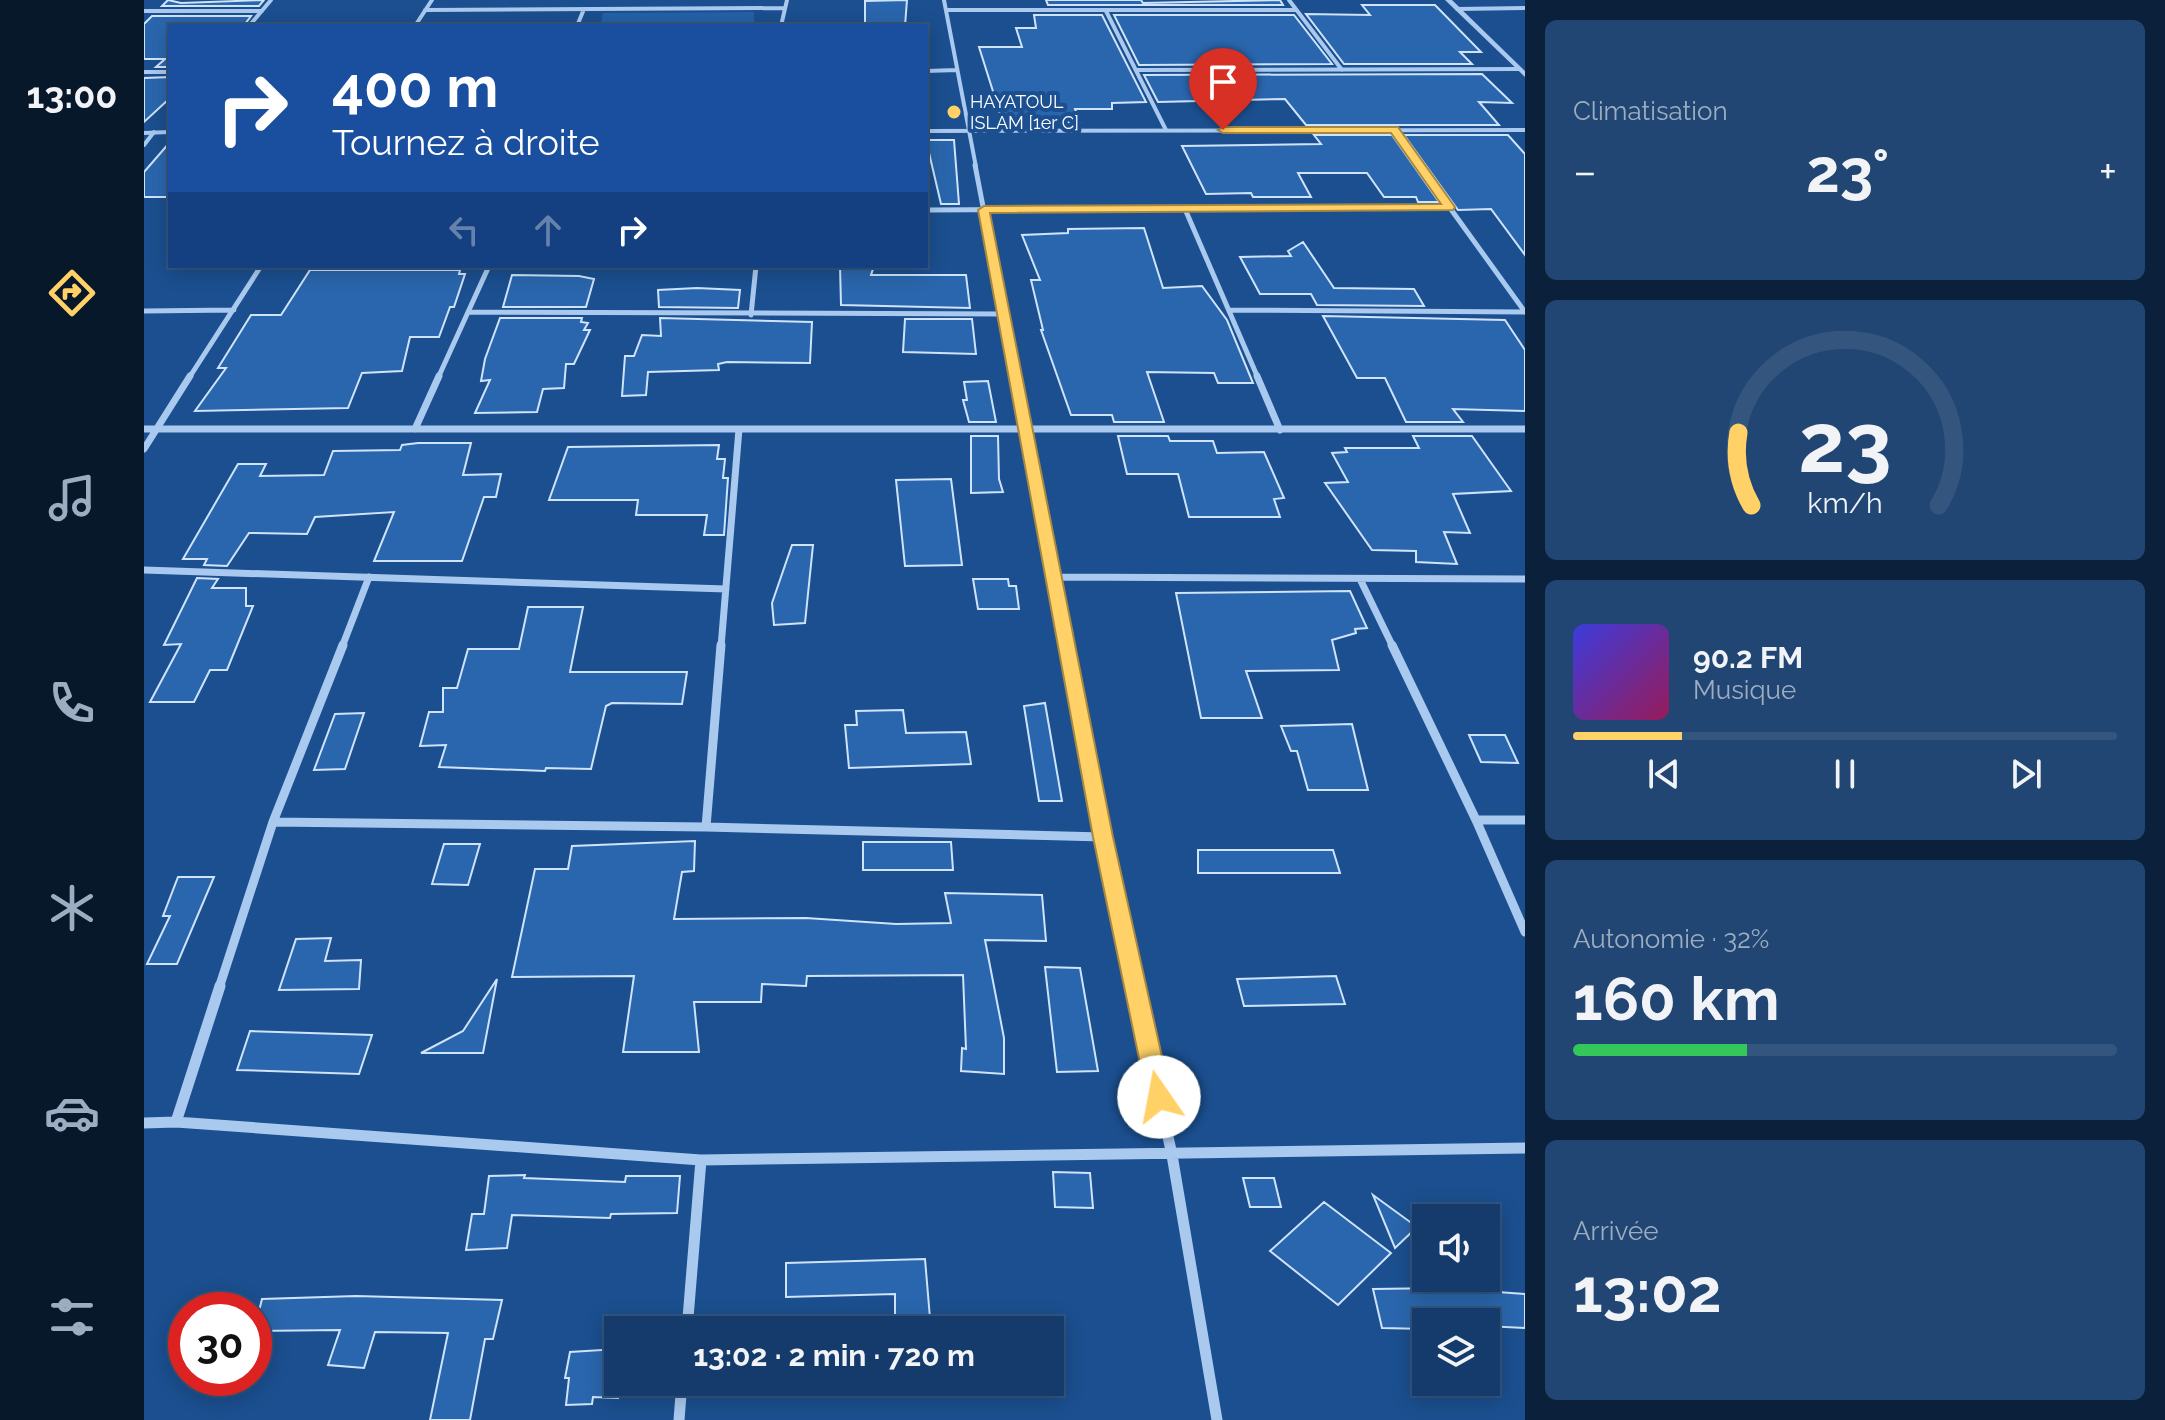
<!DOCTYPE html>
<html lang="fr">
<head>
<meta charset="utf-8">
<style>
  :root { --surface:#143b6b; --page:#214673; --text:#f1f3f6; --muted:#9dadc1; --line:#33557e; --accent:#ffd166 }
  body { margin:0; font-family:Raleway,sans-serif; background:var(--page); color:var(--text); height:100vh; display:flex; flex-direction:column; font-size:30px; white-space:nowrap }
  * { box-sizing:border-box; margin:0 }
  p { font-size:26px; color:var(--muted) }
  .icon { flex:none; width:44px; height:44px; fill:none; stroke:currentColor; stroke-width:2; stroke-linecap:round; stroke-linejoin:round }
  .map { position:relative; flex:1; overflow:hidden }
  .panel { display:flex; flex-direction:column; gap:20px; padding:20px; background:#0b203b; width:640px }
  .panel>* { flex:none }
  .banner { position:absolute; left:24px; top:24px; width:760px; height:244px; border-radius:0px; box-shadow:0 4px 20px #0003,0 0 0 2px var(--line); background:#1a4fa0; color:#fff; overflow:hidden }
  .controls { position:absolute; left:1268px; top:1204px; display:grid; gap:16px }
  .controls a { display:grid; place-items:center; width:88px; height:88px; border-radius:0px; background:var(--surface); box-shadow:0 4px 20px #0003,0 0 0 2px var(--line); font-size:40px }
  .speed { position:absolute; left:24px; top:1292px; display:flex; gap:16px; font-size:40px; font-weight:700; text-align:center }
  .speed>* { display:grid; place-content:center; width:104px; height:104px; border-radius:50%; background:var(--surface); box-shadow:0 4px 20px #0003,0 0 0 2px var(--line); line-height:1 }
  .speed .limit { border:12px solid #d22; background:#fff; color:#111 }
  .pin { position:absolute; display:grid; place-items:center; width:68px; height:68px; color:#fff; margin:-82px -34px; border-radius:50% 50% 50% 0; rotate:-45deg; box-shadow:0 0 8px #0007 }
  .pin .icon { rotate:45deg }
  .me { position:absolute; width:88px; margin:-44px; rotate:348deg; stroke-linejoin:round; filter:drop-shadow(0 0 6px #0008) }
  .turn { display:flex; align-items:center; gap:28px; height:168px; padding:0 32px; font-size:36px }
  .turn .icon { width:104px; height:104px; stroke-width:2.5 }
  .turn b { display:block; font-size:56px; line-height:68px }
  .lanes { display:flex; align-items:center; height:76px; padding:0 32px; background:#0003; justify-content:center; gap:40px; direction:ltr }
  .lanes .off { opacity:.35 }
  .big { font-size:60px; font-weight:700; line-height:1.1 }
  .panel .widget { flex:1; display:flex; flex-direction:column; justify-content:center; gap:12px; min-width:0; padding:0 28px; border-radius:12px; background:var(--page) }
  .panel .dial { align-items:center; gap:0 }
  .dial svg { height:208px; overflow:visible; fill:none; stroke:var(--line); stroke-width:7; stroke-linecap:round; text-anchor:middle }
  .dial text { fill:var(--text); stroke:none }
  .song { display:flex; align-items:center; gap:24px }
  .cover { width:96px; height:96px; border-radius:12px; background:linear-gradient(135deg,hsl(240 70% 55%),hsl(330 70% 35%)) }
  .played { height:8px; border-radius:4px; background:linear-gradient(90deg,var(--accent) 20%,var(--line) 20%) }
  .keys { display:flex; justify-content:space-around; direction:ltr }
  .heat { display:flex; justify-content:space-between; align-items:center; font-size:44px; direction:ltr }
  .charge { height:12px; border-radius:6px; background:linear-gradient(90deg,#34c759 32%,var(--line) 0) }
  .trip { position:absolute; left:460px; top:1316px; width:460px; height:80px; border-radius:0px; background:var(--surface); box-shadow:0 4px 20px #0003,0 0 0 2px var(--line); font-weight:700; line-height:80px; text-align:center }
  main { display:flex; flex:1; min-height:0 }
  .tab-bar { display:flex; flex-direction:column; width:144px; justify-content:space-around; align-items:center; background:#08182b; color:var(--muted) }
  .tab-bar .icon { width:56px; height:56px }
  .tab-bar .on { color:var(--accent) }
  .tab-bar b { font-size:36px; color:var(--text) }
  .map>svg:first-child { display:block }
  .green { fill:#2461a8 }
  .building { fill:#2a66ad; stroke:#cfe3fa; stroke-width:2 }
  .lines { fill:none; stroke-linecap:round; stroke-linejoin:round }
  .minor-far4 { stroke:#a9c9ee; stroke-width:4 }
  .minor-far3 { stroke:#a9c9ee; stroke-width:5 }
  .minor-far2 { stroke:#a9c9ee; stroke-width:7 }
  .minor-far1 { stroke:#a9c9ee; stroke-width:9 }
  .minor { stroke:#a9c9ee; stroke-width:11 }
  .tertiary { fill:#a9c9ee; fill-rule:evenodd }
  .route { fill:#ffd166; stroke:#a68842; stroke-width:2 }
  .poi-dot { fill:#ffd166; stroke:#1b4f8f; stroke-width:3 }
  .labels { text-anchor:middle; stroke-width:8; stroke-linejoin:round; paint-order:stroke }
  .far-poi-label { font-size:18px; fill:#fff; stroke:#1b4f8f; text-anchor:start }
</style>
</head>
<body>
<main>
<nav class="tab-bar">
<b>13:00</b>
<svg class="icon on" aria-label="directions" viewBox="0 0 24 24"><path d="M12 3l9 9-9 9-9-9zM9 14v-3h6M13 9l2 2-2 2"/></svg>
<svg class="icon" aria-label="music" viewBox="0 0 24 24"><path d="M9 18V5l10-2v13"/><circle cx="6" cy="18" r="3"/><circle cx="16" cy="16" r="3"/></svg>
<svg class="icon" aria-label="phone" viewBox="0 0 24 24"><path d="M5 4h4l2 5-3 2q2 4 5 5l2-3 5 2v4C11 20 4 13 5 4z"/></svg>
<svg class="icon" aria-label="climate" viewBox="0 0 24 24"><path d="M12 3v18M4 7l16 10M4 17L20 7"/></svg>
<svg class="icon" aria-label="car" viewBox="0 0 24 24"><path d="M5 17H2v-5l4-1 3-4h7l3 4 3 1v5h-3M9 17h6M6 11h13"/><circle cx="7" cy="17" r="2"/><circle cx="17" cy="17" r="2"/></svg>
<svg class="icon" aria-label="filters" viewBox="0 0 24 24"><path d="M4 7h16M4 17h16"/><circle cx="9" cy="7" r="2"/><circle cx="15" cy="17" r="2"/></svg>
</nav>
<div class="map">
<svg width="1381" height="1420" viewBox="0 0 1381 1420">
  <rect width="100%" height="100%" fill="#1b4f8f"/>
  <path class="green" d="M610,12V26H456L459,13Z"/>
  <path class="building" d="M24,0L37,3L120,0L115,6H18Z
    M763,0L761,26H721V1Z
    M902,0H997L999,3L1136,0L1139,5H904Z
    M1218,5H1291L1337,52H1316L1328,64H1200L1162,14L1226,15Z
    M890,15H958L1002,102L968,103V109H931L936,122L859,123L835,47H878L872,28H892Z
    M970,15H1150L1188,64L995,65Z
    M8,16H107L101,24L83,26H26V67H12L21,59H0V24Z
    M1338,74L1368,103L1335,102L1355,125H1162L1141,99L1014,102L1000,75Z
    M26,77V98L0,122V78Z
    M1170,135H1248L1295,202H1274L1272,197H1240L1223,173H1154L1167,197H1109L1107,193L1062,194L1038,146L1177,144Z
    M1260,135H1364L1381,154V255L1347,209L1314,210Z
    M782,140H810L815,204H797Z
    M26,142V197H0V172Z
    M1000,228L1019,288L1058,286L1083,320L1109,383H1074L1070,373L1003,372L1020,422H970L968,415H927L897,330H899L887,280H896L878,235L924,233V229Z
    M1159,242L1190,288L1270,289L1280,306L1173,305L1167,294H1116L1096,257L1147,256L1144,251Z
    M696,266H730L727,275H822L826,308L697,305Z
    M166,270H316L315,274H321L310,307H306L295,337H266L258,371L218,373L204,408L51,411L82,368H74L107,315H137Z
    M368,275L435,276L450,279L442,307H359Z
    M553,288L596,290L594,308L515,307L514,290Z
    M1179,316L1361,320L1381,350V411L1309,409L1319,422H1262L1241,378H1213Z
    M356,318H438L437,322L444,323L440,330H446L430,364H422L420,388L399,389L393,412L331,413L346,380L337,381L341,359Z
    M516,318L668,322L666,363L583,362L574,364L575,370L504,372L502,395L478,396L481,356H490L498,335L517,336Z
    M761,319H828L832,354L759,352Z
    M844,381L852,422H825L819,400H823L820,382Z
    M827,436H854L855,479L859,492L827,493Z
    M974,436H1024L1026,441H1069L1073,453L1120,452L1140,498L1130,499L1136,517H1045L1034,474H983Z
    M1269,436H1328L1367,491L1309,494L1326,533L1300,532L1313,564L1272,562V551L1228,550L1181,483L1204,482L1188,453L1203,452L1201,448H1275Z
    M274,443H327L319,475L357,474L352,497H340L318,561H230L250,512L171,517L163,534L105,533L83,566L60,565L63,559H39L94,464H122L116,476L180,475L189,451L256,450L258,445Z
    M575,445L573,459H581L579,478H584L580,535H560L563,515H492L494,500H405L424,447Z
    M807,479L818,565L761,566L752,480Z
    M648,545H669L661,623L630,625L628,603Z
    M53,578L74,579L68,588H102V606H109L83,670H66L50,702H6L37,644L20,645Z
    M829,579H864L865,586H872L875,609H834Z
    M1206,591L1223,628L1211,629L1212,633L1188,640L1195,670L1102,671L1118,718H1057L1032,593Z
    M384,607H439L426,672H543L538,704L468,703L462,706L447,769L402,768L401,771L295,767L302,745L276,746L285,712H299V688H313L324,649H375Z
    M901,703L918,801H895L880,706Z
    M759,710L762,733L822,732L827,764L705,768L701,725H713L712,711Z
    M220,713L201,769L170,770L191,714Z
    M1208,724L1224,790H1164L1153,751H1147L1137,726Z
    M1325,735H1361L1374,763L1337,762Z
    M551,841L550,871L538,872L530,919L662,918L752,924L807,923L801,893L898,895L902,941L841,940L860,1038V1074L817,1071L818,1048L822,1049L819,975L663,976L662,986L618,984L617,1002H550L555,1052H479L490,976L368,977L391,869H424L428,846Z
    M719,842H807L809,870H719Z
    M300,844H336L324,885L288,884Z
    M1054,850H1189L1196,873H1054Z
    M34,877H70L33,964H3L26,916H19Z
    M187,938L181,961L217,960L215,989L135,990L152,939Z
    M901,967L936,968L954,1071L913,1072Z
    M1192,976L1201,1004L1100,1006L1093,979Z
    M353,979L339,1053H277L319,1031Z
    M106,1031L228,1035L215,1074L93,1070Z
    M909,1172L946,1173L949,1208L911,1207Z
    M381,1175L380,1178L481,1182L482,1176H536L533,1213L467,1214L466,1218L368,1215L363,1248L322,1250L328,1214H340L345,1176Z
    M1099,1178H1130L1137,1207H1106Z
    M1229,1195L1273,1227L1251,1248Z
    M1180,1202L1247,1253L1194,1305L1126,1251Z
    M781,1259L787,1330L751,1329V1294L642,1297V1263Z
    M1299,1288L1381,1294V1328L1342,1326V1322H1282V1329L1238,1328L1229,1289Z
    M212,1296L358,1300L349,1339H341L326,1420H286L304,1333L231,1332L220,1368L184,1365L196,1330L110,1331L118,1299Z
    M474,1349V1398L449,1397L448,1404L422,1405L425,1378H421L426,1352Z"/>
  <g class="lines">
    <path class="minor-far4" d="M800,0L832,167
      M1145,0L1198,70
      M1313,9L1381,8
      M281,10L641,8
      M802,10H1152
      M0,11H118
      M962,11L1022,130
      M105,26L127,0
      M271,26L288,0
      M433,26L440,9
      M637,26L643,0
      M992,70L1375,69
      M782,71L813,70
      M0,72H26
      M1250,130L1277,167
      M0,145L10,132"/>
    <path class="minor-far3" d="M831,165L872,378
      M1275,165L1381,312
      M1041,209L1114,378
      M782,210L1305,207
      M1085,310L1381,312
      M0,311L90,310
      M324,312L860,314
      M607,315L612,266
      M45,378L117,266
      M294,378L345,266"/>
    <path class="minor-far2" d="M871,376L923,647
      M1113,376L1136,430
      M0,429H1381
      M271,429L295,376
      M0,449L46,376
      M0,570L582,589
      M910,577L1381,579
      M1216,579L1249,647
      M198,647L225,577
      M577,647L595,429"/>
    <path class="minor-far1" d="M922,645L992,988
      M1248,645L1332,820L1381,932
      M1332,820H1381
      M129,822L562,827L959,837
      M562,827L577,645
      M75,988L129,822L199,645"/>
    <path class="minor" d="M991,986L1028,1155L1073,1420
      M32,1122L76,986
      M0,1123L32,1122L557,1160L1381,1148
      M543,1330L557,1160
      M535,1420L538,1382"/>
    <path class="tertiary" d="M1301,0H1308L1381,71V77Z
      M1381,128V132L782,133V129Z
      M26,130V134L0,135V131Z"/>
  </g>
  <path class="route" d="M1254,127L1311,207L1309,210L846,213L969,837L1027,1097L1024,1104L1015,1107L1007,1104L1003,1097L949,837L834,210L840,206L1297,204L1247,133H1079L1074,130L1079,127Z"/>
  <circle class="poi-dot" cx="810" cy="112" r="8"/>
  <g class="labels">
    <g class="far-poi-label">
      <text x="826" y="108">HAYATOUL<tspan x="826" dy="21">ISLAM [1er C]</tspan></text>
    </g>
  </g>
</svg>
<div class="controls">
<a><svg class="icon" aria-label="sound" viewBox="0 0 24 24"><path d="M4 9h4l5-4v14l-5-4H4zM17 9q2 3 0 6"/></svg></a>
<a><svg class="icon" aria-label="layers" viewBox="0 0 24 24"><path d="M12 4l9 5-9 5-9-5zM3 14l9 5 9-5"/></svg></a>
</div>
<div class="speed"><div class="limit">30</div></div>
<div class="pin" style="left:1079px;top:130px;background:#d93025"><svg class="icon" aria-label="arrive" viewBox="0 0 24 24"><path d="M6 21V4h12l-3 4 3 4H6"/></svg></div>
<svg class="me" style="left:1015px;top:1097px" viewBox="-20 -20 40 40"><circle r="19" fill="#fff"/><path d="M0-13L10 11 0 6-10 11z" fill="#ffd166"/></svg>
<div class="trip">13:02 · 2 min · 720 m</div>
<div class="banner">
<div class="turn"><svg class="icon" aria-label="right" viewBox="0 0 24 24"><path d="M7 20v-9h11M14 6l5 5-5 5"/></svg><div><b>400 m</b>Tournez à droite</div></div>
<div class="lanes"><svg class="icon off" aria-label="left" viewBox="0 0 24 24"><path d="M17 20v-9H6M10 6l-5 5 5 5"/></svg><svg class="icon off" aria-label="ahead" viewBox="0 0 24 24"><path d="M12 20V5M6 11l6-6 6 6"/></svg><svg class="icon" aria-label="right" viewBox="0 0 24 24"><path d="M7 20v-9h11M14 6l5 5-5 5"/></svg></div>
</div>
</div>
<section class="panel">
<div class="widget"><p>Climatisation</p>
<div class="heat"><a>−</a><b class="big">23°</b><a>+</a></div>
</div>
<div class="widget dial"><svg viewBox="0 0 100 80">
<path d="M14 69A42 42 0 1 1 86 69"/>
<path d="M14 69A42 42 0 0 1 9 41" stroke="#ffd166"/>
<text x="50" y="56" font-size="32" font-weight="700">23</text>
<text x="50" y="72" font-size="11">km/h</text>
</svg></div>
<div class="widget">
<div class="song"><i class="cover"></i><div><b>90.2 FM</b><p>Musique</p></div></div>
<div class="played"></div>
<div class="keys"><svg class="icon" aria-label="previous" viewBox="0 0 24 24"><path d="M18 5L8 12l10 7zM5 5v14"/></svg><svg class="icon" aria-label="pause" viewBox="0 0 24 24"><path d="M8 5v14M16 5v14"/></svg><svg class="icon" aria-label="next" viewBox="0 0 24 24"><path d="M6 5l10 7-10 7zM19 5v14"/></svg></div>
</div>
<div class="widget"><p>Autonomie · 32%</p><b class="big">160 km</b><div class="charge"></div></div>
<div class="widget"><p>Arrivée</p><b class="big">13:02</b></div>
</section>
</main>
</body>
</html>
